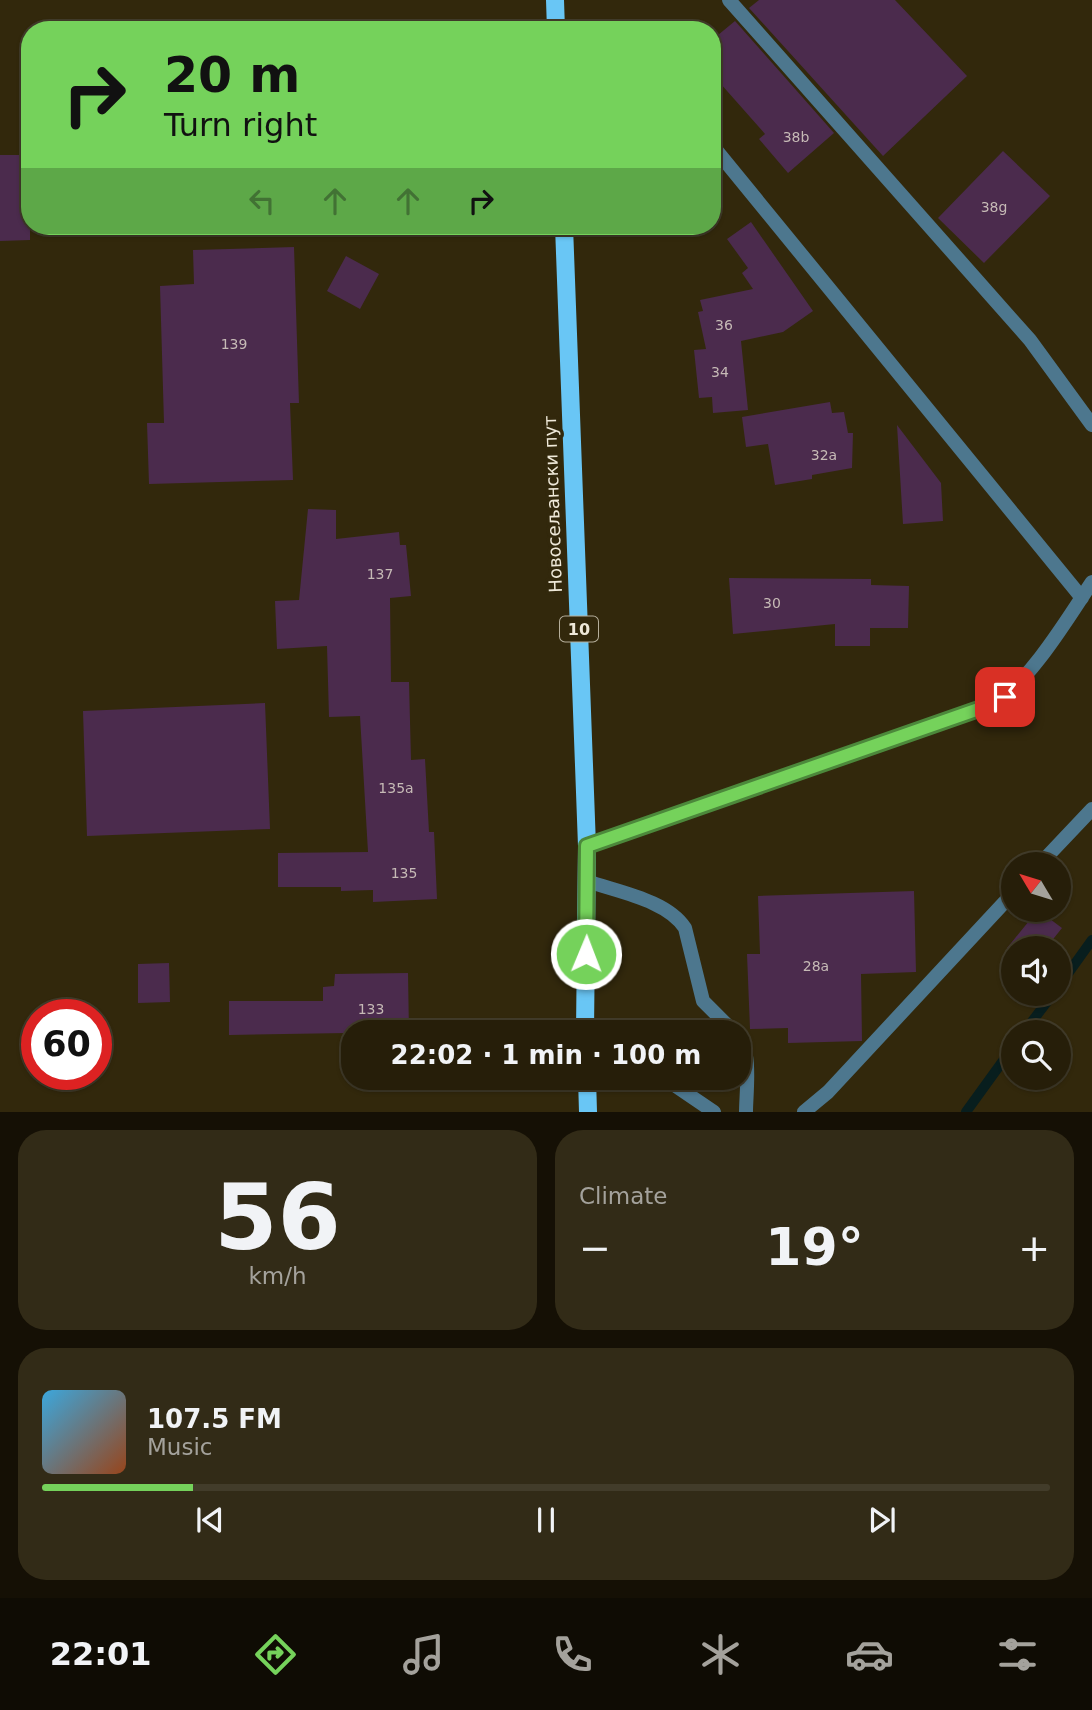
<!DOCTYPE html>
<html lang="en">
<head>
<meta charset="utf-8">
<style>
  :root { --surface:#261e09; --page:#322b17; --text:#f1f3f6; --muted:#a4a29c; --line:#423c2a; --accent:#75d25b }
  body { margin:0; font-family:"DejaVu Sans",sans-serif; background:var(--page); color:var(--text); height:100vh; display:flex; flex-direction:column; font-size:26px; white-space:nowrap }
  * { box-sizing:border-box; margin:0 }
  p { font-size:23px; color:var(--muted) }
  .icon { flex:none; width:38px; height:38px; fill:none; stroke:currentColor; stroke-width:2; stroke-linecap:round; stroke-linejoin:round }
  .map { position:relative; height:1112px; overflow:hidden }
  .drawer { display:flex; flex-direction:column; gap:18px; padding:18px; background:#151005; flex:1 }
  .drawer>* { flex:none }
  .banner { position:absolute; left:21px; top:21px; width:700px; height:214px; border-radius:28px; box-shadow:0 2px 5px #0004,0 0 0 2px var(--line); background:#75d25b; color:#111; overflow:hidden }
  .needle { width:46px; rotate:308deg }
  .tools { position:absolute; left:1001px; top:852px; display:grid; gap:14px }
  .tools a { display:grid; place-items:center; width:70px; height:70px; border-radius:50%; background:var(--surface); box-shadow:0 2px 5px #0004,0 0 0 2px var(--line); font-size:35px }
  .speed { position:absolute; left:21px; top:999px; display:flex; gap:14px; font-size:35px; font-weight:700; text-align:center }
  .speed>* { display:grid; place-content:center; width:91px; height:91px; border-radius:50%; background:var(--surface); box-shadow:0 2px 5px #0004,0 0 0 2px var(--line); line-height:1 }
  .speed .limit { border:10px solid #d22; background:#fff; color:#111 }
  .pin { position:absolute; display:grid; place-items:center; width:60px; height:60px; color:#fff; margin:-30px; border-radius:14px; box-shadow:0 4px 10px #0006 }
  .me { position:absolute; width:77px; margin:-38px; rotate:1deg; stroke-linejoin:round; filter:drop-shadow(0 0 5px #0008) }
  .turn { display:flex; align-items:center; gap:24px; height:147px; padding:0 28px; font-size:32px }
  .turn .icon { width:91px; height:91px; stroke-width:2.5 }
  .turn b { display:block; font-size:49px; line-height:60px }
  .lanes { display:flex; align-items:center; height:66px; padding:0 28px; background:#0003; justify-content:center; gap:35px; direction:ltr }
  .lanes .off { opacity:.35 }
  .big { font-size:52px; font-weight:700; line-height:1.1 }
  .drawer .widget { flex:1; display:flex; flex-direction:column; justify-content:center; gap:10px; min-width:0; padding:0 24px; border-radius:28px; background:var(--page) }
  .drawer .dial { align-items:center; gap:0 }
  .dial b { font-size:91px; line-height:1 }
  .song { display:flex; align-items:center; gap:21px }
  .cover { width:84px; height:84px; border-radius:10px; background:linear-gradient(135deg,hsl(200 70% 55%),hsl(20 70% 35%)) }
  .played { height:7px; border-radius:4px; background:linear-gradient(90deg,var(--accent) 15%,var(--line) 15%) }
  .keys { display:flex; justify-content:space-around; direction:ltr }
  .heat { display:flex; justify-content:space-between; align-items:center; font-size:38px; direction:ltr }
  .drawer .tiles { flex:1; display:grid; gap:18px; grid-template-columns:1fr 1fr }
  .widget:last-child { grid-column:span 2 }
  .trip { position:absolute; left:341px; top:1020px; width:410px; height:70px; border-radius:28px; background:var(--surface); box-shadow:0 2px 5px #0004,0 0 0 2px var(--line); font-weight:700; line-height:70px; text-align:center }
  .tab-bar { display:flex; height:112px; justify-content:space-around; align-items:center; background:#0f0c04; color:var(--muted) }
  .tab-bar .icon { width:49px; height:49px }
  .tab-bar .current { color:var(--accent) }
  .tab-bar b { font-size:32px; color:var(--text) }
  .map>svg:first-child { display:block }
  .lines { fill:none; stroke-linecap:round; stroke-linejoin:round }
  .stream { stroke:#081e1e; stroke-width:10 }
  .building { fill:#4b2b4d }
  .lane { stroke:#4d778e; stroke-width:14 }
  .street { stroke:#4d778e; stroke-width:14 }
  .primary { stroke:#69c6f5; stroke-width:18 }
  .route-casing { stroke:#4c883b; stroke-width:18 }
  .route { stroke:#75d25b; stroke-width:12 }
  .labels { text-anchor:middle; stroke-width:7; stroke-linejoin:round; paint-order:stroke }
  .number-label { font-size:14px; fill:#c6bab6 }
  .shield { fill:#32280c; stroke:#b6af9c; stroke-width:2 }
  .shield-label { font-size:16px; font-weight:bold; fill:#efe9d9 }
  .street-label { font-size:18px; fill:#efe9d9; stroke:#32280c }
</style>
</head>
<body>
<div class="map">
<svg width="1092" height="1112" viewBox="0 0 1092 1112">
  <rect width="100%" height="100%" fill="#32280c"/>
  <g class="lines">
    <path class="stream" d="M1059,986L1092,940
      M1024,1032L1053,994
      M966,1112L1013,1047"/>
  </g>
  <path class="building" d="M759,0H895L967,76L883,156L749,8Z
    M735,21L834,133L788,173L759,139L765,134L712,74V40Z
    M1003,151L1050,196L984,263L938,218Z
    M0,155H30V240L0,241Z
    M751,222L813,311L783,332L741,341L748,410L713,413L712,397L699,398L694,350L706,349L698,312L703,311L700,300L753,289L742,273L748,268L727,239Z
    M294,247L299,403H290L293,480L149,484L147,423H164L160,286L194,284L193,250Z
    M346,256L379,274L360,309L327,291Z
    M830,402L832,413L844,412L848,433H853L852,468L812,475V479L775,485L768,444L746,447L742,417Z
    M897,425L941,483L943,521L903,524Z
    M308,509L336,510V539L399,532L400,545H406L411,596L390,598L391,682H409L411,760L425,759L429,832H434L437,899L373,902V890L341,891V887H278V853L368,852L360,716L329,717L327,646L277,649L275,601L299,600Z
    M729,578L871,579V585L909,586L908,628H870V646H835V624L733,634Z
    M265,703L270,829L87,836L83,711Z
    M914,891L916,972L861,974L862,1041L788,1043V1028L750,1029L747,954H760L758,896Z
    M1038,910L1062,928L1046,948H1007Z
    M169,963L170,1002L138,1003V964Z
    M408,973L409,1032L229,1035V1001H323V987L334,986L335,974Z"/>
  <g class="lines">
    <path class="lane" d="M1040,864L1092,809
      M587,881C618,892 667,900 685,928L703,1001L734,1032
      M738,1037C752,1050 746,1093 746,1112
      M664,1078L714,1112
      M804,1112L828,1092L1013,893"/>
    <path class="street" d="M729,0L1030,340L1092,425
      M712,145L1082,598
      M587,846L993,704C1029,683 1068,618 1092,582"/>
    <path class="primary" d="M555,0L556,30
      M564,226L587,846L585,1032
      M587,1078L588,1112"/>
  </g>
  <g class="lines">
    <defs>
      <path id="route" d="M586,954L587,846L993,704L1005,697"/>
    </defs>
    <use href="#route" class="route-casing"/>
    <use href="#route" class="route"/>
  </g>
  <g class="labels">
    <g class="number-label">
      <text x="796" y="142">38b</text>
      <text x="994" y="212">38g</text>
      <text x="724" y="330">36</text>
      <text x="234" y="349">139</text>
      <text x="720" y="377">34</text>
      <text x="824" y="460">32a</text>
      <text x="380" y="579">137</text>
      <text x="772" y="608">30</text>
      <text x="396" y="793">135a</text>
      <text x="404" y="878">135</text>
      <text x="816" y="971">28a</text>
      <text x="371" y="1014">133</text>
    </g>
    <rect class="shield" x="560" y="616.5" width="38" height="25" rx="5"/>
    <g class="shield-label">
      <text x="579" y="635">10</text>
    </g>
    <g class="street-label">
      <text transform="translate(553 504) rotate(-92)" y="6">Новосељански пут</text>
    </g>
  </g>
</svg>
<div class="tools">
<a><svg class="needle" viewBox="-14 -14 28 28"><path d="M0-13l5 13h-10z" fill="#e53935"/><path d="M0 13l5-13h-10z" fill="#a4a29c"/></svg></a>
<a><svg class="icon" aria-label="sound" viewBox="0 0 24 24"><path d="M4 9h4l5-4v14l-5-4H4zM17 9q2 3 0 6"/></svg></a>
<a><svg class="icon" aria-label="search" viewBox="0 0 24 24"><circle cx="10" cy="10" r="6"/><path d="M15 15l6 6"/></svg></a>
</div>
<div class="speed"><div class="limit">60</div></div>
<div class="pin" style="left:1005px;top:697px;background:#d93025"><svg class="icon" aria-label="arrive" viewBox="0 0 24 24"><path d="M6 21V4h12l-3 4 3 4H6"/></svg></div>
<svg class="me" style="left:586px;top:954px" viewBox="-20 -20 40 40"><circle r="17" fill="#75d25b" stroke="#fff" stroke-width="3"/><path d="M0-11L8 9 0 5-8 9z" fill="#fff"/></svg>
<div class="trip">22:02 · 1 min · 100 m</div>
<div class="banner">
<div class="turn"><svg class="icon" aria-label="right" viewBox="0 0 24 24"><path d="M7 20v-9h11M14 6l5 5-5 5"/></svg><div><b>20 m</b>Turn right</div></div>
<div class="lanes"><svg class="icon off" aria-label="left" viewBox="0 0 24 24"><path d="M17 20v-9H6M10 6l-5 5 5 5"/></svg><svg class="icon off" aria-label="ahead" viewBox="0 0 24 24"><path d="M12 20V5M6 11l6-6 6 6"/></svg><svg class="icon off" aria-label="ahead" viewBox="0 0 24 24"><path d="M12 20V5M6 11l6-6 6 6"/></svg><svg class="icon" aria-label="right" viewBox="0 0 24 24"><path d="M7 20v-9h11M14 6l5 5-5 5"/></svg></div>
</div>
</div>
<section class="drawer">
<div class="tiles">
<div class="widget dial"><b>56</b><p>km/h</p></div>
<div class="widget"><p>Climate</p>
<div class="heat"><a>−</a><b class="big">19°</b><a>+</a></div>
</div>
<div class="widget">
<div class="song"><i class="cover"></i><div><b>107.5 FM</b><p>Music</p></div></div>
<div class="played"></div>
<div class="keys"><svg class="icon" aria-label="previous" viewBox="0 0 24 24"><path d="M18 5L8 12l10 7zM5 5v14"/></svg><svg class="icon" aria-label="pause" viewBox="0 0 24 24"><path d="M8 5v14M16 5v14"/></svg><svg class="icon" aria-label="next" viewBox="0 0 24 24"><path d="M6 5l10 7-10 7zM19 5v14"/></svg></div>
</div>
</div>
</section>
<nav class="tab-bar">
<b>22:01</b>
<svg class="icon current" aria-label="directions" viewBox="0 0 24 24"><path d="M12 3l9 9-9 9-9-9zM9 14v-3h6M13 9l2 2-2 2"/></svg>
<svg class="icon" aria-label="music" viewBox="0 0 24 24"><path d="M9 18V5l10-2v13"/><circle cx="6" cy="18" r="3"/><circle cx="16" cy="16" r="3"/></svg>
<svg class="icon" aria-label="phone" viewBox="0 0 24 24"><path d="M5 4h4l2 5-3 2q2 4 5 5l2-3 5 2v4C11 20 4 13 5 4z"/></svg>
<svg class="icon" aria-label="climate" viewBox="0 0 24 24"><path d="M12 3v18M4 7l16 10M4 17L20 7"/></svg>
<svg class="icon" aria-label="car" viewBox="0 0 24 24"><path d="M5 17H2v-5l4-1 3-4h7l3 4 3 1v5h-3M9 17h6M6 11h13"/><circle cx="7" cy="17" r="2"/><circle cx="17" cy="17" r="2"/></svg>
<svg class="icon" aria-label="filters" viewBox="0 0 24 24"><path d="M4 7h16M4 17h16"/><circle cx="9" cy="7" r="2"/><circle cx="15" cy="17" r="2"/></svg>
</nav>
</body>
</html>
